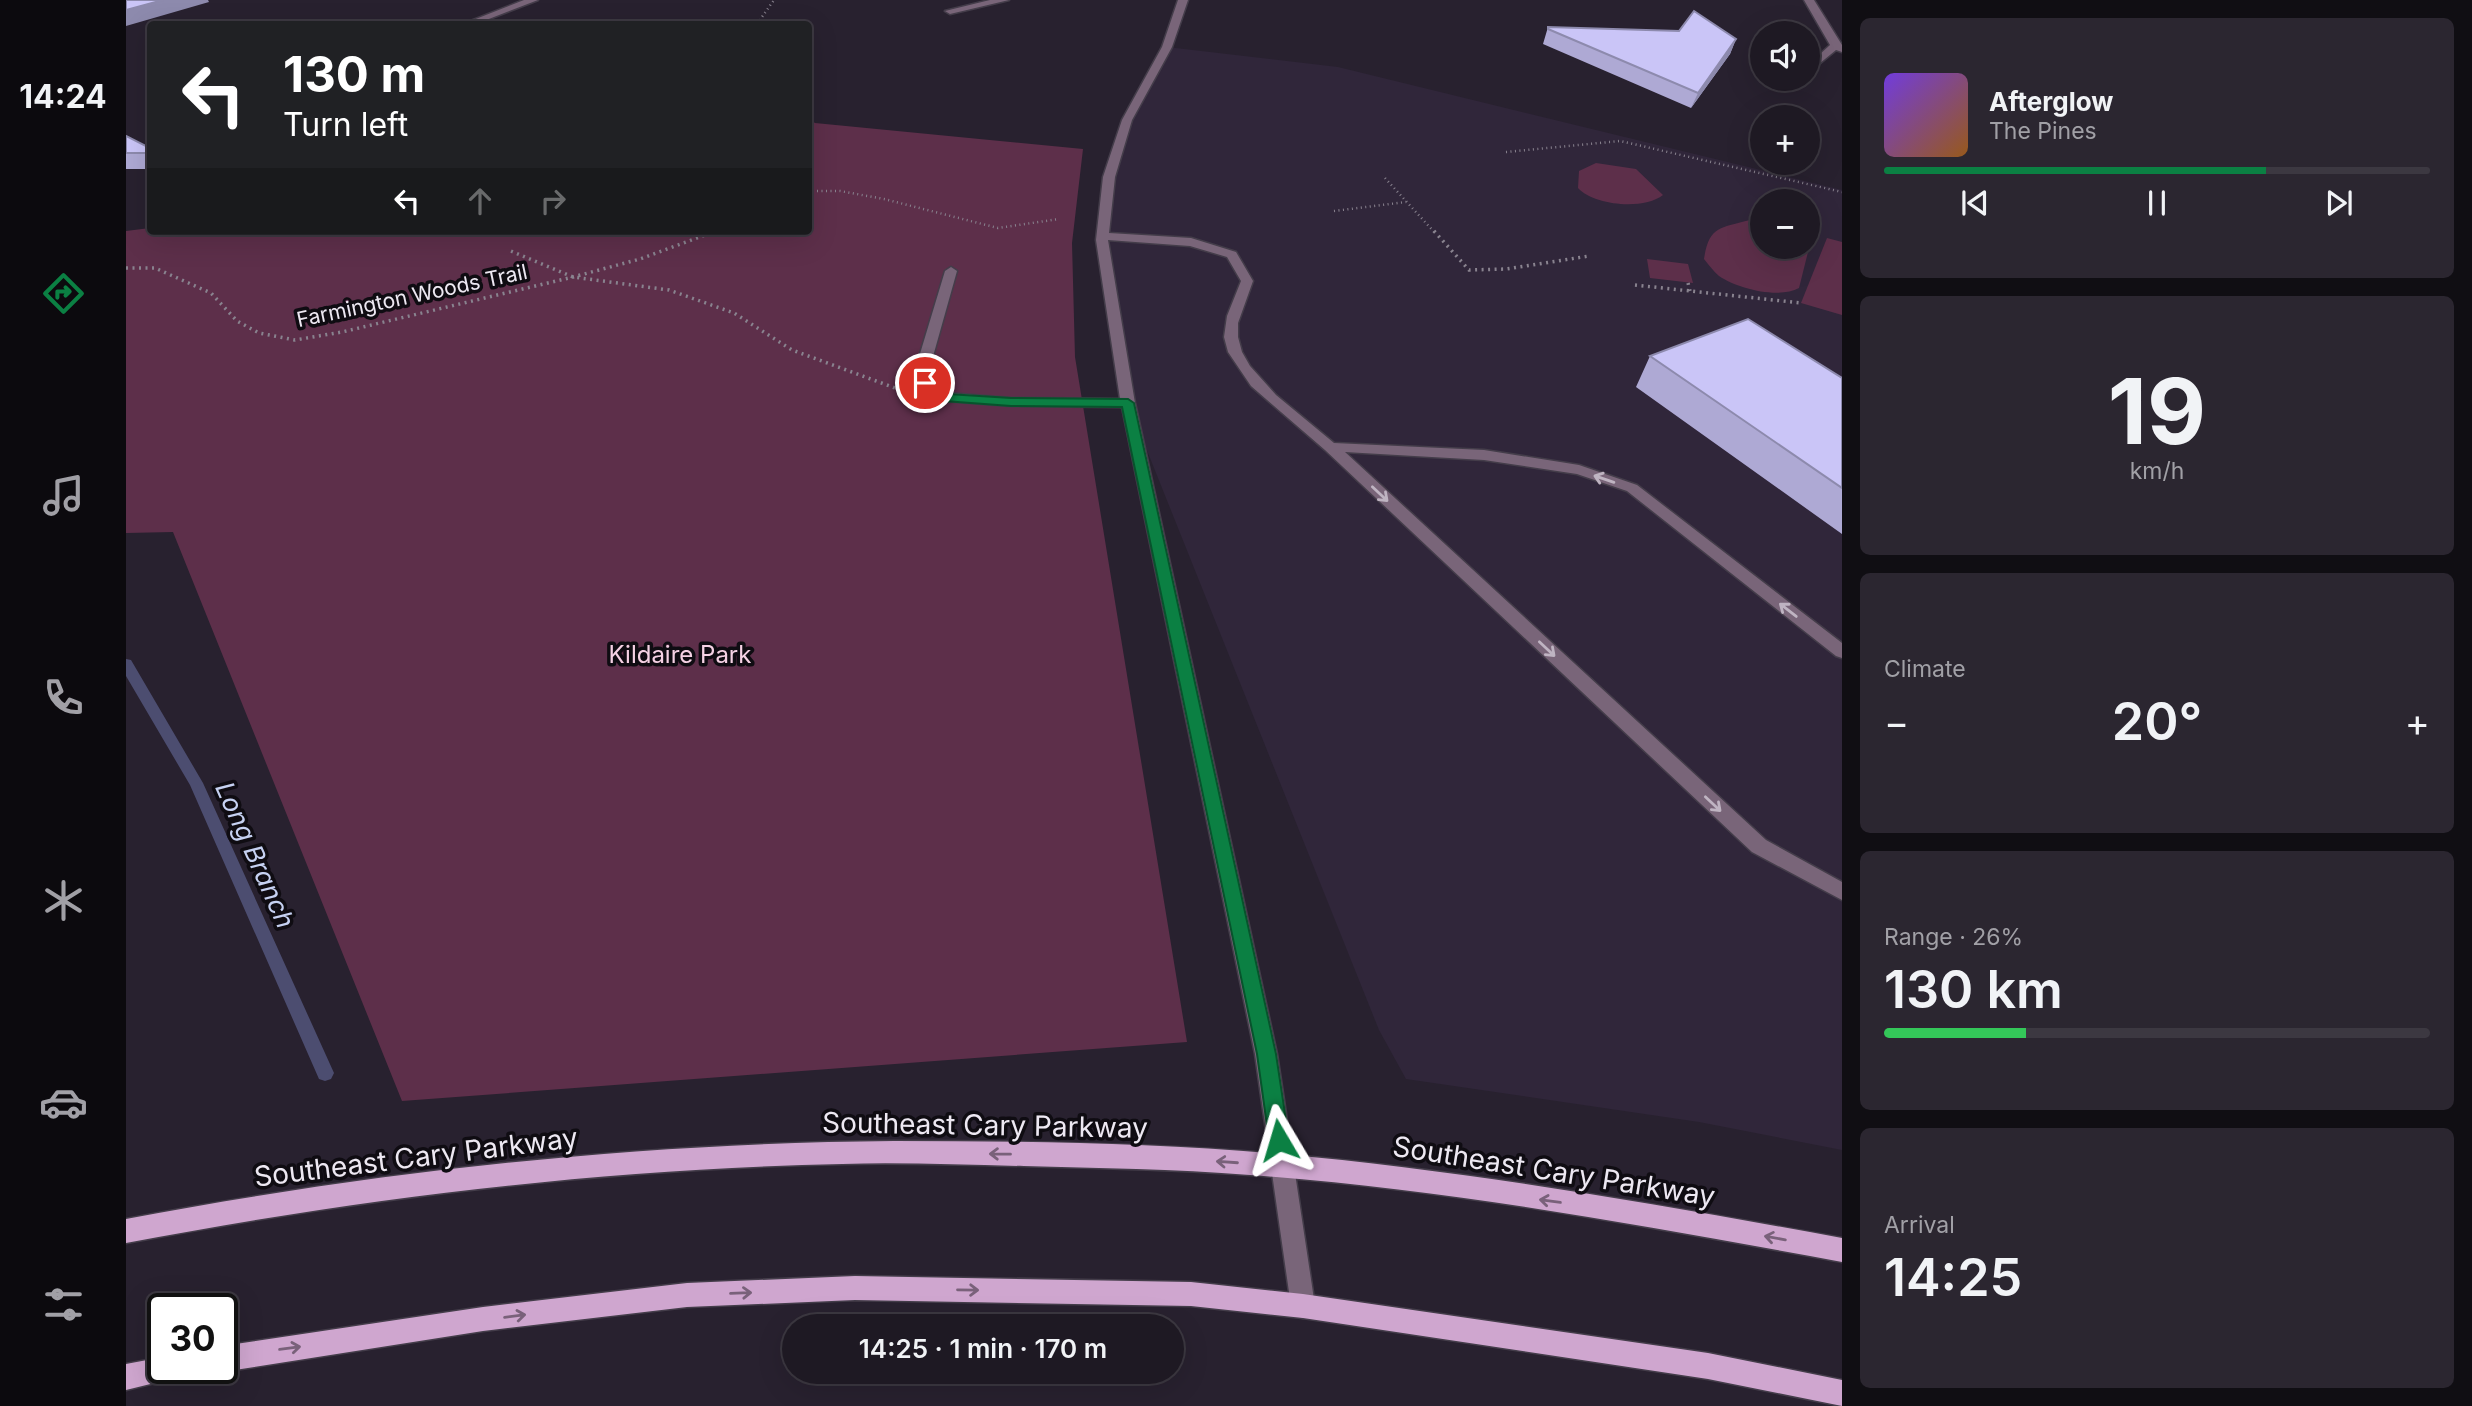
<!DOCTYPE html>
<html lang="en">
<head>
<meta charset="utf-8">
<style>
  :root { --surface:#1e1923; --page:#2b2630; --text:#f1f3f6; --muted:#a1a0a6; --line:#3c3841; --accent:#0b8043 }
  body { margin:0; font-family:Inter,sans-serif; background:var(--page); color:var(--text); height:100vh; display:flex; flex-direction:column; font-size:26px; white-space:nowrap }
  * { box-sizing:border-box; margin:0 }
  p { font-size:23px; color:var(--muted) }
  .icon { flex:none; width:38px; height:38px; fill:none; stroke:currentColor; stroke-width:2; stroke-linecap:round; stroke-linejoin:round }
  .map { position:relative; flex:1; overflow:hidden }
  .side { display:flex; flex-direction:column; gap:18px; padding:18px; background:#100e13; width:630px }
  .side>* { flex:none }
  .banner { position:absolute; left:21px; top:21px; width:665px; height:214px; border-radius:7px; box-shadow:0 7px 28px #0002,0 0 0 2px var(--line); background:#202124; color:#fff; overflow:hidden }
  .buttons { position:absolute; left:1624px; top:21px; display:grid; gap:14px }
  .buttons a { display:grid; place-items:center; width:70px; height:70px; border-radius:50%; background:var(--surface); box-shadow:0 7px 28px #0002,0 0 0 2px var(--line); font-size:35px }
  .speed { position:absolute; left:21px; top:1293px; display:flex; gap:14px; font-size:35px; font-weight:700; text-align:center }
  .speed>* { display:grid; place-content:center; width:91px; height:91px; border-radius:50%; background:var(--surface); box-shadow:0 7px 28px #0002,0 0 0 2px var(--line); line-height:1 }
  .speed .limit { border:4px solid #111; border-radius:10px; background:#fff; color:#111 }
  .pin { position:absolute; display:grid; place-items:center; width:60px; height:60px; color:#fff; margin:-30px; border:4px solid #fff; border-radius:50%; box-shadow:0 2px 7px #0007 }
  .me { position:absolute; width:77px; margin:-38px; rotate:353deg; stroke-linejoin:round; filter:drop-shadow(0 0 5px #0008) }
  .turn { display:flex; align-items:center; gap:24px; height:147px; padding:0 21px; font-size:32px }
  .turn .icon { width:91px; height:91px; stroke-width:2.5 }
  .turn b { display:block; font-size:49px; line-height:60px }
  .lanes { display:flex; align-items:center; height:66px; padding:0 21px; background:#0003; justify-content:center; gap:35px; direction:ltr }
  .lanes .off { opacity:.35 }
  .big { font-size:52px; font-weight:600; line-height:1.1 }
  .side .card { flex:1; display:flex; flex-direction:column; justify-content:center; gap:10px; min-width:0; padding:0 24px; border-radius:10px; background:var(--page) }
  .side .dial { align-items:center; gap:0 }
  .dial b { font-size:91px; line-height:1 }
  .song { display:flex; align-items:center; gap:21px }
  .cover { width:84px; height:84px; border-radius:10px; background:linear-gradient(135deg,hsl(260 70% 55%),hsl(30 70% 35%)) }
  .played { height:7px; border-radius:4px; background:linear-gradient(90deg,var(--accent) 70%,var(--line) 70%) }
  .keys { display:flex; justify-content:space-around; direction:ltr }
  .heat { display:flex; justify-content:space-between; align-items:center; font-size:38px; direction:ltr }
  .charge { height:10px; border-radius:5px; background:linear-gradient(90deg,#34c759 26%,var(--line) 0) }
  .trip { position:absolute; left:656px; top:1314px; width:402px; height:70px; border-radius:35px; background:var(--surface); box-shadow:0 7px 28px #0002,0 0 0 2px var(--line); font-weight:600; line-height:70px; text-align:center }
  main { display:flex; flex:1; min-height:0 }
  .tabs { display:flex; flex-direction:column; width:126px; justify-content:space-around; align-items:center; background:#0c0a0e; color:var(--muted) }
  .tabs .icon { width:49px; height:49px }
  .tabs .current { color:var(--accent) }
  .tabs b { font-size:32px; color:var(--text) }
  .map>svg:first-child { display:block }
  .built { fill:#30263a; fill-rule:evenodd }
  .green { fill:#5d2f4a }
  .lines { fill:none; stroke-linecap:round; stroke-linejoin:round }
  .stream { fill:#4c4d70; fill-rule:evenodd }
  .minor-casing { stroke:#443d4a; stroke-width:3 }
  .major-casing { stroke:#443d4a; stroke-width:3 }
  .path-far1 { stroke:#89838f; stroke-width:2.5; stroke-dasharray:1 3.5; stroke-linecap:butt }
  .path { stroke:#89838f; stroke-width:3.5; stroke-dasharray:2 4.5; stroke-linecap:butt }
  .minor { fill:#796579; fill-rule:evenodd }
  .major { fill:#cfa6cf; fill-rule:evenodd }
  .wall { fill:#aea9d4 }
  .shaded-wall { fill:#8d8aad }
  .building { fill:#cac5f7; stroke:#8d8aad; stroke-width:2 }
  .oneway { stroke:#bfb4c2 }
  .oneway2 { stroke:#79617a }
  .route { fill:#0b8043; stroke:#07532c; stroke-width:2 }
  .labels { text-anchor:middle; stroke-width:7; stroke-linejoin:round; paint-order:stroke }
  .far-street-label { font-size:21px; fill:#ede8f2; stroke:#0f0c12 }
  .park-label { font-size:24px; fill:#f5d1e4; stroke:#0f0c12 }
  .water-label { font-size:26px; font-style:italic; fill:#c6d1f2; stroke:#0f0c12 }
  .near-street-label { font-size:28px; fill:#ede8f2; stroke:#0f0c12 }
</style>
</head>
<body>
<main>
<nav class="tabs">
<b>14:24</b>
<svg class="icon current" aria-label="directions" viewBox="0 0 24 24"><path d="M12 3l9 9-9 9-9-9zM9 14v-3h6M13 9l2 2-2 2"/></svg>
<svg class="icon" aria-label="music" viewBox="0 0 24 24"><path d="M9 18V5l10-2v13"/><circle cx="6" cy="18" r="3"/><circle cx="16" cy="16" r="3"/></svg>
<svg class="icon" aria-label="phone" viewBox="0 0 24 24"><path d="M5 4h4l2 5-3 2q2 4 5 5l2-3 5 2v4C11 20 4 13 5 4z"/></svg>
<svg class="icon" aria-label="climate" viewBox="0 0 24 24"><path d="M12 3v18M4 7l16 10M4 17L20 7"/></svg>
<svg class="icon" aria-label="car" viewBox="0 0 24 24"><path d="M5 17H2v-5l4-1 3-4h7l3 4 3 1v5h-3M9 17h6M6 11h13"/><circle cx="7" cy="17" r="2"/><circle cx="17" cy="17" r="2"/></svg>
<svg class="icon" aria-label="filters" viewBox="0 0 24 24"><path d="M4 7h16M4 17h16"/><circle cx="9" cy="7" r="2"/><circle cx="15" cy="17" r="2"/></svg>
</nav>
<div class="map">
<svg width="1716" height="1406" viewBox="0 0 1716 1406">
  <rect width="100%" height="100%" fill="#28212f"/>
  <path class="built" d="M1041,47L1212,67L1716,190V1150L1573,1122L1280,1079L1253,1030L1002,403L976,240L983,177L1001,120ZM1636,201H1682V247H1636Z"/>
  <path class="green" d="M683,119L689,123L957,149L946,243L949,357L1061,1042L276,1101L47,532L0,533V231L24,228V231H682Z
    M1470,163L1510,169L1537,195C1518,210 1469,206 1452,188L1453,171Z
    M1624,220L1636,221V247H1682V238L1685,240L1673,288C1653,299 1612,289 1593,276C1588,272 1583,265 1578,259C1583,226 1594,228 1624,220Z
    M1701,238L1716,242V315L1675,303Z
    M1521,259L1562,264L1567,283L1524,278Z"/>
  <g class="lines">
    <path class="stream" d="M0,659L5,660L77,783L208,1073L205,1079L199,1081L193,1079L64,785L0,676Z"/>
    <defs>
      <path id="minor" d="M398,0H412L350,24H337Z
        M864,0H883L824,14L819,11Z
        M1052,0H1062L1046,47L1006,120L989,177L983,233L1065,238L1110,252L1127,281L1112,323V337L1116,352L1124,366L1150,395L1208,443L1358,450L1453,465L1511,485L1716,643V658L1710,656L1501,491L1451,474L1358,460L1219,452L1640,840L1716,882V900L1626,852L1199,450L1125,386L1102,352L1098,337L1101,316L1115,281L1101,257L1064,246L982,240L1009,403L1151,1054L1189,1306L1186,1315L1177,1318L1168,1315L1165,1306L1129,1054L996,407L885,406L818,401L794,386L790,367L819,271L825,267L831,271L804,367L806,381L822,393L885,398L994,399L970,240L977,177L996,120L1036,47Z
        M1678,0H1688L1716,45V52L1710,50L1682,73V65L1704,45Z"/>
      <path id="major" d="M768,1141C897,1141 1027,1143 1155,1154C1343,1171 1530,1204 1716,1238V1262C1520,1226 1322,1189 1124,1175C1048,1169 973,1168 898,1166C837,1165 776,1162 716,1164C476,1169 235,1198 0,1243V1219C253,1171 511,1143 768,1141Z
        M729,1276L1065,1282L1177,1294L1582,1353L1716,1380V1406L1582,1379L1177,1318L1065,1306L729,1300L561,1307L357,1331L96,1372L89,1368H96V1346L357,1307L561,1283Z
        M37,1357V1368H56L53,1377L0,1390V1364Z"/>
    </defs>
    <use href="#minor" class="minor-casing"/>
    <use href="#major" class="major-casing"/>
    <path class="path-far1" d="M631,24L648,0
      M1380,152L1494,141L1716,192
      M1259,178L1309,233
      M682,191H714L758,199L872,228L933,219
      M1208,211L1280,202
      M585,233L591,231"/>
    <path class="path" d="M1308,231L1343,270L1380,269L1463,256
      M385,251L447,277L543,290L608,313L666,350L769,388
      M0,268H29L85,293L111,321L133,333L169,340L216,332L447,277L514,259L590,231
      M1562,283L1564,291
      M1509,285L1675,303"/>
    <use href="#minor" class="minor"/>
    <use href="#major" class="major"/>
  </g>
  <path class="wall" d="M1422,27L1610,39L1604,54L1565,108L1417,44Z
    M0,136L24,148V169H0Z
    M1524,356L1716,378V534L1510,387Z"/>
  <path class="shaded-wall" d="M37,0H82L83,2L0,26V10Z
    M1610,39L1604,54L1565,108L1572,93Z"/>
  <path class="building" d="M0,0H37L0,10Z
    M1568,11L1610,39L1572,93L1422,29V27L1553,31Z
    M0,136L24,148V153H0Z
    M1622,319L1716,378V488L1524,356Z"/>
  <defs><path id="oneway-shaft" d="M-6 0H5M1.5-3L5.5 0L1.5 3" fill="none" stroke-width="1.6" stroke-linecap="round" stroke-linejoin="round" transform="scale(1.75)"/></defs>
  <g class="oneway">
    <use href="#oneway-shaft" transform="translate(1478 479) rotate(-161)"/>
    <use href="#oneway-shaft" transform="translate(1254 494) rotate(43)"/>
    <use href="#oneway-shaft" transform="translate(1662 610) rotate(-142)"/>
    <use href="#oneway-shaft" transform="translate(1421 649) rotate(43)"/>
    <use href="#oneway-shaft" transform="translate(1587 804) rotate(43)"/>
  </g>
  <g class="oneway2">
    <use href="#oneway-shaft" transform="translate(874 1154) rotate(-179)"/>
    <use href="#oneway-shaft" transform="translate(1101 1162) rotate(-176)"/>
    <use href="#oneway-shaft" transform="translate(1424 1201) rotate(-172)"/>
    <use href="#oneway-shaft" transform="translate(1649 1238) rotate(-170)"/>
    <use href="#oneway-shaft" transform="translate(842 1290) rotate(1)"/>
    <use href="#oneway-shaft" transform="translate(615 1293) rotate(-2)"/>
    <use href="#oneway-shaft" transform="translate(389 1316) rotate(-7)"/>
    <use href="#oneway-shaft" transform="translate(164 1348) rotate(-8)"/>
  </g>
  <path class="route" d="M799,379L822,394L885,398L1002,399L1008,403L1150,1054L1163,1140L1160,1147L1153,1150L1146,1147L1143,1140L1131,1054L996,407L885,406L818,401L795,385L793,383Z"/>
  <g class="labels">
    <g class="far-street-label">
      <text transform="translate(286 296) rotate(-12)" y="7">Farmington Woods Trail</text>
    </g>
    <g class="park-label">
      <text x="554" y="663">Kildaire Park</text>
    </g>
    <g class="water-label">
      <text transform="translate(129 855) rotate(66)" y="9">Long Branch</text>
    </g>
    <g class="near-street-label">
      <text transform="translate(859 1125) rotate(1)" y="10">Southeast Cary Parkway</text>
      <text transform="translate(290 1157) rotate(-7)" y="10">Southeast Cary Parkway</text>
      <text transform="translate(1428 1171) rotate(9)" y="10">Southeast Cary Parkway</text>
    </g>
  </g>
</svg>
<div class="buttons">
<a><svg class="icon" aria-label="sound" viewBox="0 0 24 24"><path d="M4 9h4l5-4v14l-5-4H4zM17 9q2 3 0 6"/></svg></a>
<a>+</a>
<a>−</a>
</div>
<div class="speed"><div class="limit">30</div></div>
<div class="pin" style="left:799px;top:383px;background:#d93025"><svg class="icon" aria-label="arrive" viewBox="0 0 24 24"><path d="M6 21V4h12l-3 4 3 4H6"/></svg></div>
<svg class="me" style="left:1153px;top:1140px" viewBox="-20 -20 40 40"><path d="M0-17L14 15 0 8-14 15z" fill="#0b8043" stroke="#fff" stroke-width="4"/></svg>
<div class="trip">14:25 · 1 min · 170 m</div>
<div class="banner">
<div class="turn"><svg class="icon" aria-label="left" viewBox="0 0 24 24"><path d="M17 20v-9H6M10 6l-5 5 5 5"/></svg><div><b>130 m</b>Turn left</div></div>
<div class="lanes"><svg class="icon" aria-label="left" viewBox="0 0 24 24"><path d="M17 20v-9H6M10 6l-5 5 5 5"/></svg><svg class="icon off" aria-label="ahead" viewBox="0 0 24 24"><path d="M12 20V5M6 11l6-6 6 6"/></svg><svg class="icon off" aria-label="right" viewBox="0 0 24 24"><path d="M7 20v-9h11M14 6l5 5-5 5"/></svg></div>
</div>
</div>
<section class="side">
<div class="card">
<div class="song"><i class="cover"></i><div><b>Afterglow</b><p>The Pines</p></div></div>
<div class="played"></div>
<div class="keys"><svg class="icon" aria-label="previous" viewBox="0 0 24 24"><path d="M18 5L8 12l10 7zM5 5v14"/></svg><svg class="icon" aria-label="pause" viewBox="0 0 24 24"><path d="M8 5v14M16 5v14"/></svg><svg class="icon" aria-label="next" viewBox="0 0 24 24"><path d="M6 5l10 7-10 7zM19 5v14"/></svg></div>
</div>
<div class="card dial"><b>19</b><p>km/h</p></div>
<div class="card"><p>Climate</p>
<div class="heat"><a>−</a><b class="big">20°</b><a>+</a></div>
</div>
<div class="card"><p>Range · 26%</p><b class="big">130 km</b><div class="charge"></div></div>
<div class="card"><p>Arrival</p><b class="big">14:25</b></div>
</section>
</main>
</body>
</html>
